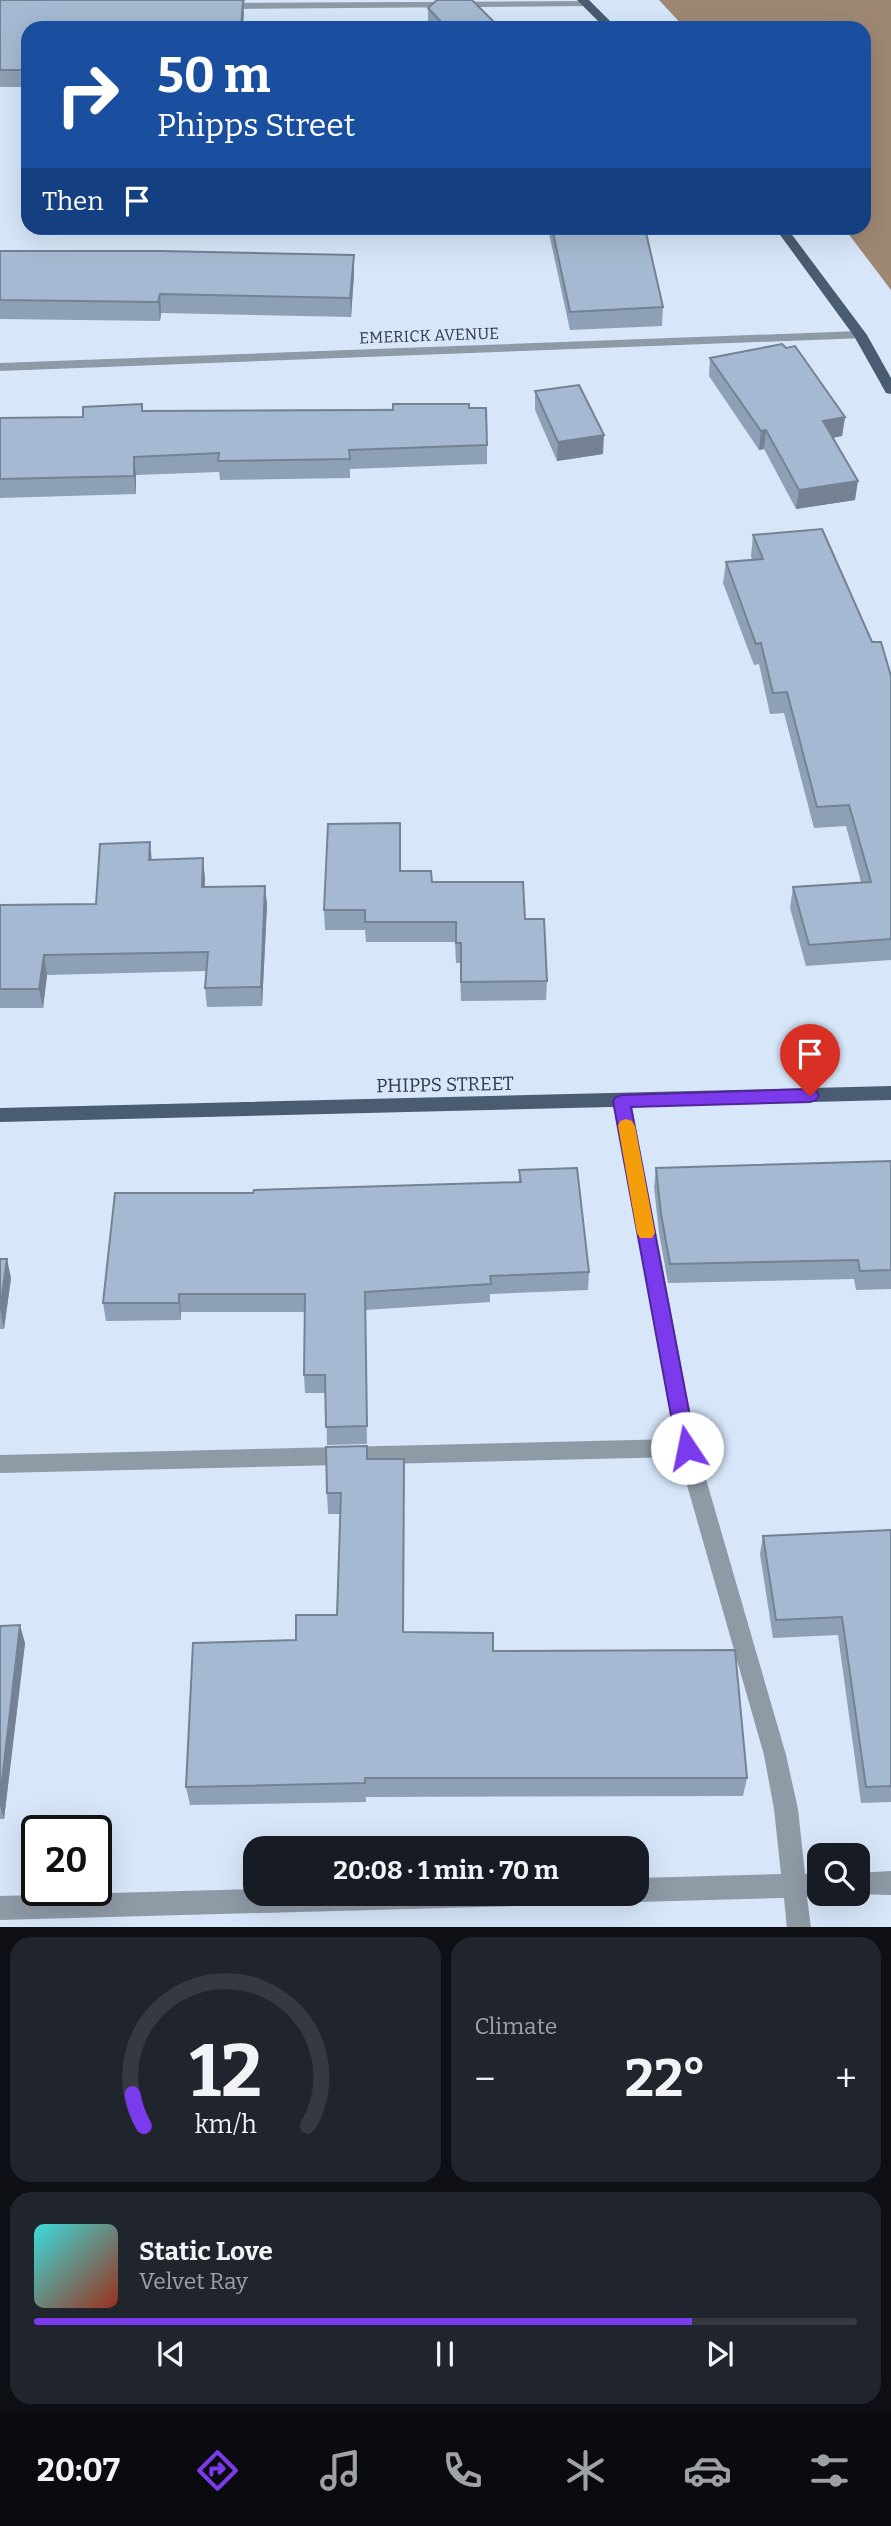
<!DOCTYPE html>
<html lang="en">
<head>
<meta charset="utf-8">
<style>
  :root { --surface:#171b24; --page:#20242c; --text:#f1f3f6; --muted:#9ea1a6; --line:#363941; --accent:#7c3aed }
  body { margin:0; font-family:Bitter,serif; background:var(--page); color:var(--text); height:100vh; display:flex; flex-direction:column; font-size:26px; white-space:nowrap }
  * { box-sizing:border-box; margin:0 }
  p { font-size:23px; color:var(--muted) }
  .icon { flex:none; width:38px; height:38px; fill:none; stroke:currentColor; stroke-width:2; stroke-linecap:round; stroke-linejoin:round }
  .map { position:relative; height:1927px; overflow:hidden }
  .panel { display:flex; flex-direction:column; gap:10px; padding:10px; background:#0d0f14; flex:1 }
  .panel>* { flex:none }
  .guide { position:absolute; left:21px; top:21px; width:850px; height:214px; border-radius:21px; box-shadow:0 7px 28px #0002; background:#1a4fa0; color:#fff; overflow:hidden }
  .fabs { position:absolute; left:807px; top:1843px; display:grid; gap:14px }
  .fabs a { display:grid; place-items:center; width:63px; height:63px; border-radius:14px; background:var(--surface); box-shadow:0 7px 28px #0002; font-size:35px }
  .speed { position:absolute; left:21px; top:1815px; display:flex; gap:14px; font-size:35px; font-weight:700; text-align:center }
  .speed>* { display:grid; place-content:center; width:91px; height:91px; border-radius:50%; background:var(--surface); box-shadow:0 7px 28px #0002; line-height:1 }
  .speed .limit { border:4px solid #111; border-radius:10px; background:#fff; color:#111 }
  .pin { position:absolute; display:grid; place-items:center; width:60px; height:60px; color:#fff; margin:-72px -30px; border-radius:50% 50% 50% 0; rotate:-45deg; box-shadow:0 0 7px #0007 }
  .pin .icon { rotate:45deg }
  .me { position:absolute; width:77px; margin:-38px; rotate:349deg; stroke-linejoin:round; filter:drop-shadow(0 0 5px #0008) }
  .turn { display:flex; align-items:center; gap:24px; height:147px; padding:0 21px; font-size:32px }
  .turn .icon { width:91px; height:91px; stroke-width:2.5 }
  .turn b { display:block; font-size:49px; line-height:60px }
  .then { display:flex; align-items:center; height:66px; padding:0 21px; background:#0003; gap:14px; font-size:26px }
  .big { font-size:52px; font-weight:700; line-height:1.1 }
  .panel .widget { flex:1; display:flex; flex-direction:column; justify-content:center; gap:10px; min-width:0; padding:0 24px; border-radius:21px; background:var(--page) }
  .panel .dial { align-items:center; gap:0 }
  .dial svg { height:182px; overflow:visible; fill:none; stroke:var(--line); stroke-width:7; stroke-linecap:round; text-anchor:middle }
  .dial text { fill:var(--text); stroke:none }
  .song { display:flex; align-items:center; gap:21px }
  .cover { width:84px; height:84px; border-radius:10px; background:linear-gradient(135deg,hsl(180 70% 55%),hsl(10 70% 35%)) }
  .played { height:7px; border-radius:4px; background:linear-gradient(90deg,var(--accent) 80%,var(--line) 80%) }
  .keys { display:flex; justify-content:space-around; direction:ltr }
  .heat { display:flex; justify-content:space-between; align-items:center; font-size:38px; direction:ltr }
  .panel .tiles { flex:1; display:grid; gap:10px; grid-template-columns:1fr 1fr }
  .widget:last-child { grid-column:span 2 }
  .trip { position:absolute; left:243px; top:1836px; width:406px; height:70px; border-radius:21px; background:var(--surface); box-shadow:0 7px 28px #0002; font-weight:700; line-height:70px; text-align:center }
  .menu { display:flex; height:112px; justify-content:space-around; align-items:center; background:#090b0e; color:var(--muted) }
  .menu .icon { width:49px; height:49px }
  .menu .current { color:var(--accent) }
  .menu b { font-size:32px; color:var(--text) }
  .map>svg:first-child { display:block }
  .water { fill:#9f8873 }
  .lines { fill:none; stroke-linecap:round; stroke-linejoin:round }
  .minor { fill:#8f9aa7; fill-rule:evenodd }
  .major { fill:#4a5c72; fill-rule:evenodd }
  .wall { fill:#8ea0b5 }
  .shaded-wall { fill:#748293 }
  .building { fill:#a5bad2; stroke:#748293; stroke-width:2 }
  .route { fill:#7c3aed; stroke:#51269a; stroke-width:2 }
  .slow { fill:#f59e0b }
  .labels { text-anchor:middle; stroke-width:7; stroke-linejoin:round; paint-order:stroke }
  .far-street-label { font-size:16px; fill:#2f3945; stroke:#d7e7f9 }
  .street-label { font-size:19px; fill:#2f3945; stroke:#d7e7f9 }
</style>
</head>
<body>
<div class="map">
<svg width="891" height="1928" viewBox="0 0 891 1928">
  <rect width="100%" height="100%" fill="#d7e7f9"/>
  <path class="water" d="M659,0H891V290L844,228H864V28H685Z"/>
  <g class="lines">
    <path class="minor" d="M587,1L591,2V6L220,9L214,6L220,3Z
      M860,331L867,335L865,338L0,371V363Z
      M622,1094L629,1096L631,1101L697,1448L786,1755L798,1809L805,1874L819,1873V1894H826L807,1897L811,1928H787L784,1898L637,1902L629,1898L627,1894H637V1878L781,1874L774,1809L764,1755L679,1457L0,1473V1455L675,1439L613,1101L615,1096Z
      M891,1871V1895L853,1894H858V1873Z
      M256,1889V1894H531L527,1902L519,1906L0,1920V1896Z"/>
    <path class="major" d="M577,0H589L617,28H605Z
      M775,228H787L867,335L891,378V394L886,393L854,336Z
      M891,1086V1100L0,1122V1108Z"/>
  </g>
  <path class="wall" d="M0,0H245V2H243V28H28V87H0Z
    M428,8L500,28H430L428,26Z
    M527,228H645L663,307L662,326L570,330L548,229L528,230Z
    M0,251L354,274L351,317L161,313L160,321L0,319Z
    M710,358L845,417L842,436L833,438L855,500L796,509L764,449L759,450L709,376Z
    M535,391L603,454L557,461L535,410Z
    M469,408L487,445V464L350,469V478L220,480L219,472L136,475V494L0,498V418L83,417L143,411Z
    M753,535L872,642L891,676V960L806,966L790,908L793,887L861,882L846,826L814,828L784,713L770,714L759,664L754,665L723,583L726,562L752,560L751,556Z
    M203,858L205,887L265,886L267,905L262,1006L207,1007L205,988L206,971L47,975L43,1008H0V905L96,904L152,860Z
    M400,871L432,882L525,919L547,981L546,1000L461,1001L460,963H456L455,942H366L365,930H325L324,910Z
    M891,1161V1289L856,1290L854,1279L668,1283L659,1233L654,1187L656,1168Z
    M519,1170L589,1272L588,1290L490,1294V1302L365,1310L367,1444L327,1445L326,1393H305L304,1375L305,1312H181V1320L106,1321L103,1303L253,1193L519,1182Z
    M0,1259L11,1278L4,1329H0Z
    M367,1459L404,1479L403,1632L493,1651L747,1778L743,1796L366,1797V1802L190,1805L186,1787L296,1640L337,1615L341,1514H328L327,1493Z
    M891,1530V1802L861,1803L838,1635L773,1638L760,1554L763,1536Z
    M0,1626L25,1643L4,1819H0Z"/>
  <path class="shaded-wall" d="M243,0L244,13L243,28H241Z
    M354,255V274L351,317L350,298Z
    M160,294L161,313L160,321L158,302Z
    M845,417L842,436L820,440L823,421Z
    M766,430L764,449L759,450L761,431Z
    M604,435L603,454L557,461L558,442Z
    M134,457L136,475V494L134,476Z
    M858,481L855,500L796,509L799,490Z
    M150,842L152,862L149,860Z
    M203,858L205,878L204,906L202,887Z
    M265,886L267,905L262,1006L261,987Z
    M44,955L47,975L43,1008L39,989Z
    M7,1259L11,1278L4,1329L0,1309Z
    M179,1294L181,1312V1320L179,1303Z
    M20,1625L25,1643L4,1819L0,1805V1798Z"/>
  <path class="building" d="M0,0H243L241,28H28V70H0Z
    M437,0H472L500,28H447L428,8Z
    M344,27V28H280Z
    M552,228H645L663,307L570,312Z
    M0,251H161L354,255L350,298L160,294L158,302L0,300Z
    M782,344L786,348L795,346L845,417L823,421L858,481L799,490L766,430L761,431L710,358Z
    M579,385L604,435L558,442L535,391Z
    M142,404V411L393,410V404H469V408H486L487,445L349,450L350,459L218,461L219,453L134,457V476L0,479V418L83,417V407Z
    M822,529L872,642H881L891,676V939L809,945L793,887L871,882L849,805L817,807L787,692L773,693L761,643L756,644L726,562L763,559L753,535Z
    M400,823V871H431L432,882H523L525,919H544L547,981L461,982V943H456V922H365V910H324L328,824Z
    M150,842L149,860L203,858L202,887L265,886L261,987L205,988L208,952L44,955L39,989H0V905L96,904L100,844Z
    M891,1161V1270L860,1271L858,1260L670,1264L661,1214L656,1168Z
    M577,1168L589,1272L490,1276L491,1284L365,1292L367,1426L326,1427L325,1375H304L305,1294H179V1303H103L115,1193H253L254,1190L521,1182L519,1170Z
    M0,1259H7L0,1309Z
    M367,1446V1459H404L403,1632L493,1633V1651L735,1650L747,1778H365V1783L186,1787L193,1643L296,1640V1615H337L341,1493H327L326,1447Z
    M891,1530V1786L866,1787L842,1617L776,1620L763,1536Z
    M20,1625L0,1798V1626Z"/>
  <path class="route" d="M810,1089L816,1091L819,1096L816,1100L810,1102L631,1107L696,1448L693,1454L687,1456L680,1454L677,1448L613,1101L616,1097L622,1095Z"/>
  <path class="slow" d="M626,1119L632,1121L635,1126L655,1233L652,1238H640L637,1233L618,1126L620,1121Z"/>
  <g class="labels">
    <g class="far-street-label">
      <text transform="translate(429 335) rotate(-2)" y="6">EMERICK AVENUE</text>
    </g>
    <g class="street-label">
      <text transform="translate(445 1084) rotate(-1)" y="7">PHIPPS STREET</text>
    </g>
  </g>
</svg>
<div class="fabs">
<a><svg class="icon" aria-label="search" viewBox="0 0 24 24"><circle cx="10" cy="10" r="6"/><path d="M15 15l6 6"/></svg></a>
</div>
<div class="speed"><div class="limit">20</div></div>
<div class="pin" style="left:810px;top:1096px;background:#d93025"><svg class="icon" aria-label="arrive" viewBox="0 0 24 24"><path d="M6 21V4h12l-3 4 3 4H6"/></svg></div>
<svg class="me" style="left:687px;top:1448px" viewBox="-20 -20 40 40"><circle r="19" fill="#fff"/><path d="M0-13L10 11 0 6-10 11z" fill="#7c3aed"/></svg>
<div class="trip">20:08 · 1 min · 70 m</div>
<div class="guide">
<div class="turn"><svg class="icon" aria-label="right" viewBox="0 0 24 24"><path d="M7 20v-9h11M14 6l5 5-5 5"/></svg><div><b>50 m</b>Phipps Street</div></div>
<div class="then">Then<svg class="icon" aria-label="arrive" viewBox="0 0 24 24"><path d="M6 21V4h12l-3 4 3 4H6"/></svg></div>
</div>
</div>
<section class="panel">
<div class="tiles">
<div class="widget dial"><svg viewBox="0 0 100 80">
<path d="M14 69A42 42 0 1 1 86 69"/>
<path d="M14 69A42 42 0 0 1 9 55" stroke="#7c3aed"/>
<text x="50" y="56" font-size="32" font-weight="700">12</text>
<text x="50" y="72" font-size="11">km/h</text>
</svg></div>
<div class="widget"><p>Climate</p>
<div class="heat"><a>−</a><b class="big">22°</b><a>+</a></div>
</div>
<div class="widget">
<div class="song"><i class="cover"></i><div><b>Static Love</b><p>Velvet Ray</p></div></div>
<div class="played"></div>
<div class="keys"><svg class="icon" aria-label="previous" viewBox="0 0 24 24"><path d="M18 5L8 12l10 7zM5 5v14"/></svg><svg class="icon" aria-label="pause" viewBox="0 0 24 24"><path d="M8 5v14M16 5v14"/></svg><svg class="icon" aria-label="next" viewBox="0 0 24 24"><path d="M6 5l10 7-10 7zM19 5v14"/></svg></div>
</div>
</div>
</section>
<nav class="menu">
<b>20:07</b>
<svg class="icon current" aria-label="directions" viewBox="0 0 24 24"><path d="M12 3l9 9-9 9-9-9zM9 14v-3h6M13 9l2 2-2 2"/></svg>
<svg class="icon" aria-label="music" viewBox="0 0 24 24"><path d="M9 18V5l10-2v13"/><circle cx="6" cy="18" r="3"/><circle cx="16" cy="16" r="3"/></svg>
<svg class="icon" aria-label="phone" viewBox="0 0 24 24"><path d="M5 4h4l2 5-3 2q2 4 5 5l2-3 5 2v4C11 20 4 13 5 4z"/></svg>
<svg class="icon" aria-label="climate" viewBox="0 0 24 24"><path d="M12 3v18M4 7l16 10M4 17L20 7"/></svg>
<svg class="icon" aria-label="car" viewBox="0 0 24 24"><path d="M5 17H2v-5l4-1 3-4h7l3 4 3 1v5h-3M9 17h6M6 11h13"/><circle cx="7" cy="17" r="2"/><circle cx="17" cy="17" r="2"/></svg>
<svg class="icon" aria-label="filters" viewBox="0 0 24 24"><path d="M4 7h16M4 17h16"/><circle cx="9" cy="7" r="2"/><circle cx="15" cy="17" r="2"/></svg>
</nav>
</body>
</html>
